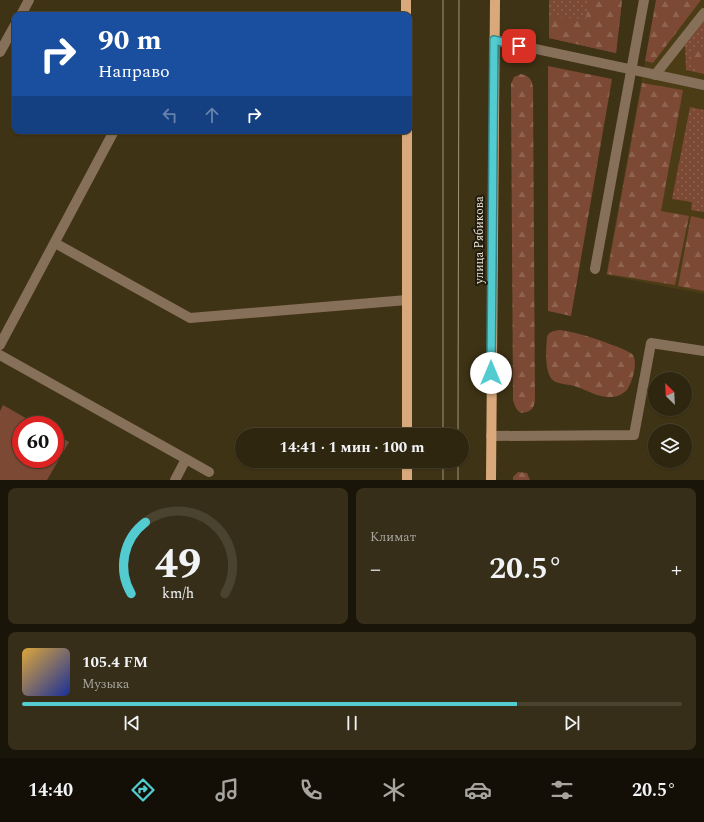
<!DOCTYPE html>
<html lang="ru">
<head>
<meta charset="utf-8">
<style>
  :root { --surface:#2f2610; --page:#372e19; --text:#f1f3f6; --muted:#a7a59f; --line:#4a4330; --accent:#52ccd0 }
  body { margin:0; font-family:Spectral,serif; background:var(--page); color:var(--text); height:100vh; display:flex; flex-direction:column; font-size:15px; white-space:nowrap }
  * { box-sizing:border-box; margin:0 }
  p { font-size:13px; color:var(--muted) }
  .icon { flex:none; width:22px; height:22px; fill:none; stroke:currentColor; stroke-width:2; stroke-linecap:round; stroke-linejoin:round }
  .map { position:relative; height:480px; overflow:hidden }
  .drawer { display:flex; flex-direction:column; gap:8px; padding:8px; background:#1a1509; flex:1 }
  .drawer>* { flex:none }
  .guide { position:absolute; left:12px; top:12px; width:400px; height:122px; border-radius:8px; box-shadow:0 1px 3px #0004,0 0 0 1px var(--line); background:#1a4fa0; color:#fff; overflow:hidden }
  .needle { width:26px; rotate:336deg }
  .fabs { position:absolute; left:648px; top:372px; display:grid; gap:8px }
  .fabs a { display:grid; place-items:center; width:44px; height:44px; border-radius:50%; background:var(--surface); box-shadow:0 1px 3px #0004,0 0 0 1px var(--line); font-size:20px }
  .speed { position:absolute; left:12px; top:416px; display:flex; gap:8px; font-size:20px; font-weight:700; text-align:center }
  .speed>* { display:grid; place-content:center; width:52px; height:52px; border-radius:50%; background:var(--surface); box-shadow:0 1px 3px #0004,0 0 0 1px var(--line); line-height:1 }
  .speed .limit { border:6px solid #d22; background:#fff; color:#111 }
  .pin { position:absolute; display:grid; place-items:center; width:34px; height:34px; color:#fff; margin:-17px; border-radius:8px; box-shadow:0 2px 6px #0006 }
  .me { position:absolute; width:44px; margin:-22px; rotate:0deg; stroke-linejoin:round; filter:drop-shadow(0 0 3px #0008) }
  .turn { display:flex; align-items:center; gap:14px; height:84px; padding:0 20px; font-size:18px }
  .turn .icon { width:52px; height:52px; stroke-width:2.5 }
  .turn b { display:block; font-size:28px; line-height:34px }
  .lanes { display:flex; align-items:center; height:38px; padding:0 20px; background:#0003; justify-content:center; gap:20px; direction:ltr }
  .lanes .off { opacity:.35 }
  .big { font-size:30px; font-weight:700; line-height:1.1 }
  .drawer .card { flex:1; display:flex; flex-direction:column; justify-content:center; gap:6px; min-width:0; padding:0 14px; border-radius:8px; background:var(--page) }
  .drawer .dial { align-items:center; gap:0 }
  .dial svg { height:104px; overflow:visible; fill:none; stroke:var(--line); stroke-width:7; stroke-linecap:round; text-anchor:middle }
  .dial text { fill:var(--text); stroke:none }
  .song { display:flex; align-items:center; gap:12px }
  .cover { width:48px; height:48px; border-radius:6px; background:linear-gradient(135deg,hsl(40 70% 55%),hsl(230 70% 35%)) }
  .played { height:4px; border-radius:2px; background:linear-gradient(90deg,var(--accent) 75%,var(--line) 75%) }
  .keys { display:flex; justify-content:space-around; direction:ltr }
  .heat { display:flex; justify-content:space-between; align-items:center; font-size:22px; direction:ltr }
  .drawer .tiles { flex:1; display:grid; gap:8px; grid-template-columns:1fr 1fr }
  .card:last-child { grid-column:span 2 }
  .trip { position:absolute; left:235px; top:428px; width:234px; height:40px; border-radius:20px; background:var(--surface); box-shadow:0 1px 3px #0004,0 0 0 1px var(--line); font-weight:700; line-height:40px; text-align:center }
  .dock { display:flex; height:64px; justify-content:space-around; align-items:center; background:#130f06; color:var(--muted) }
  .dock .icon { width:28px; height:28px }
  .dock .current { color:var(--accent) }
  .dock b { font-size:18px; color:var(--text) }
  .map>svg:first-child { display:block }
  .built { fill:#4b3c15 }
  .grass { fill:url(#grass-dots) }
  .forest { fill:url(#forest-firs) }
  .pitch { fill:#7b4934 }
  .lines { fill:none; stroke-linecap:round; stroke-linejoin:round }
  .minor { stroke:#87705a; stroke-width:10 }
  .major { stroke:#daa97b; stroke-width:10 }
  .tram { stroke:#9e957e; stroke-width:1 }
  .route-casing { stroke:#358587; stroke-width:10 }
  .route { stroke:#52ccd0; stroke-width:7 }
  .labels { text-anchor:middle; stroke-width:4; stroke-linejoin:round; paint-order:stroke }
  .street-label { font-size:12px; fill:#e9e1d0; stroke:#211c0f }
</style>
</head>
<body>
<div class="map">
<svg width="704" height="480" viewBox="0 0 704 480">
  <defs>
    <pattern id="grass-dots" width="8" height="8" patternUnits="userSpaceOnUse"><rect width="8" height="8" fill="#7b4934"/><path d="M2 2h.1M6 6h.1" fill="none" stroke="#8e6350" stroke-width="1.8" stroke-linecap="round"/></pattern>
    <pattern id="forest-firs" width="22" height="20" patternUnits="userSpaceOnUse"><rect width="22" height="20" fill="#7b4934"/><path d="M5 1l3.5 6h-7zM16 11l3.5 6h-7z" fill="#8e6350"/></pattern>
  </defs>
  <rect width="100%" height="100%" fill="#3f3315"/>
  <path class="built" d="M656,0H704V294L606,275Z"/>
  <path class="grass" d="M549,0H622L616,53L549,38Z
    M704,21V74L686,70L685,45Z
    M690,107L704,110V212L691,210L692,202L672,199Z"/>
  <path class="forest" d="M588,0H622L616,53L549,38V17L586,19Z
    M656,0H701L653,63L645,61Z
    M699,46L704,47V72C695,67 691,62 690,52L694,48Z
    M548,66L612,79L571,316L548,311Z
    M521,74C530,76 533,81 533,90L535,400C534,409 531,412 521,413C516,410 515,406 513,400L511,84L514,77Z
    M642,83L683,90L661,211L689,216L675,285L607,274Z
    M691,216L704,219V291L678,286Z
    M560,330C581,333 599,340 618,347C623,349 628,351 632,354C639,361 632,384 626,391C622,394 617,397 612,397C599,398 589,391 577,387C570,384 561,385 554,381C544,375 546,348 547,337C549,331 554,331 560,330Z
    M518,472L527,473L530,480H513V477Z"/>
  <path class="pitch" d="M3,405L38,425H21V459H55V434L69,442L47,480H0V411Z"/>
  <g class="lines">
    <path class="minor" d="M21,15L29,0
      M494,40L704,85
      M0,52L15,25
      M655,75L704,13
      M55,243L190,318L407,300
      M595,269L644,0
      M0,345L114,131
      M0,355L186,459L175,480
      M491,436L634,435L651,343L704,351
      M186,459L209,472"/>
    <path class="major" d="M406,0V15
      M407,131V435
      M407,461V480
      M491,480L495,0"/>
    <path class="tram" d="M443,435V0
      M458,435L459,0
      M443,480V461
      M458,480V461"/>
  </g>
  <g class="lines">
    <defs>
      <path id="route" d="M491,373L494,40L519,46"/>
    </defs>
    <use href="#route" class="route-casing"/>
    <use href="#route" class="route"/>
  </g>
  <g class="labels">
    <g class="street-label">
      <text transform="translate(479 240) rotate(-90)" y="4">улица Рябикова</text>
    </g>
  </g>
</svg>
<div class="fabs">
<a><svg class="needle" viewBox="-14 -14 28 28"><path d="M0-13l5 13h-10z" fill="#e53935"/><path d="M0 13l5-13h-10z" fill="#a7a59f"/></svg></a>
<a><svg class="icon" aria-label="layers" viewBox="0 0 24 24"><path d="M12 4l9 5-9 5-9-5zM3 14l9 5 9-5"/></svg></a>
</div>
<div class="speed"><div class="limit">60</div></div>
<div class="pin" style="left:519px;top:46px;background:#d93025"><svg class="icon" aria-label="arrive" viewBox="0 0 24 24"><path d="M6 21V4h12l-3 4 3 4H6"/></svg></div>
<svg class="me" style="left:491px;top:373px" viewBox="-20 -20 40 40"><circle r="19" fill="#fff"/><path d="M0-13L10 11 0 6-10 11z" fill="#52ccd0"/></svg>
<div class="trip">14:41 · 1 мин · 100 m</div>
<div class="guide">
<div class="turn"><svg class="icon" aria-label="right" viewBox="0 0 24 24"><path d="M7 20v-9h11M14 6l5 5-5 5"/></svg><div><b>90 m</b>Направо</div></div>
<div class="lanes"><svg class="icon off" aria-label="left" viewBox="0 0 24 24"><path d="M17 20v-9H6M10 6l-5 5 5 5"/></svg><svg class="icon off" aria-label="ahead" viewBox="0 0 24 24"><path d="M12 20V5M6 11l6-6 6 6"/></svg><svg class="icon" aria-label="right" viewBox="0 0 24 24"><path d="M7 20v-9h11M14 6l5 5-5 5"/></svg></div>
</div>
</div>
<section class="drawer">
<div class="tiles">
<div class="card dial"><svg viewBox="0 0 100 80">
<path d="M14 69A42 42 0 1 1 86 69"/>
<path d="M14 69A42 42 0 0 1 25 14" stroke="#52ccd0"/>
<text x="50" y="56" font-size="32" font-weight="700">49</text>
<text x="50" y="72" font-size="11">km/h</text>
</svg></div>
<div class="card"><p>Климат</p>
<div class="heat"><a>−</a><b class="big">20.5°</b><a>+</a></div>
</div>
<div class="card">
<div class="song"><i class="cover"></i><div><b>105.4 FM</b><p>Музыка</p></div></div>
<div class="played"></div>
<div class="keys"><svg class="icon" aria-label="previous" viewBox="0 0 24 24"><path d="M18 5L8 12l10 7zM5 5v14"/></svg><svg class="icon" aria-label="pause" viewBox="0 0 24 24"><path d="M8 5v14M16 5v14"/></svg><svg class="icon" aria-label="next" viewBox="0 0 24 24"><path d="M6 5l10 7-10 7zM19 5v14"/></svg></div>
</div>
</div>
</section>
<nav class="dock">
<b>14:40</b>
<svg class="icon current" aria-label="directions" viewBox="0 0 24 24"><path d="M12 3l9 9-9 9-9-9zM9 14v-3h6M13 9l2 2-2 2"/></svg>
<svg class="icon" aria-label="music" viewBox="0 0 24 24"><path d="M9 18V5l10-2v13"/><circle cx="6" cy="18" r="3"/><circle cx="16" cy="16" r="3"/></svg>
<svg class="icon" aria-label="phone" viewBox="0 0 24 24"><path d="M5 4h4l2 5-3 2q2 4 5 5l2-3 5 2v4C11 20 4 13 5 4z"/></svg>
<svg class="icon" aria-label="climate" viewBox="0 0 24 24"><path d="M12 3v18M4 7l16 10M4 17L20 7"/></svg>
<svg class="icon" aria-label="car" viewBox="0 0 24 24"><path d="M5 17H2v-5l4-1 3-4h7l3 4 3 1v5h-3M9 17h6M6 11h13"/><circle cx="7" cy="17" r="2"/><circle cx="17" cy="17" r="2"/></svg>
<svg class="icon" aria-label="filters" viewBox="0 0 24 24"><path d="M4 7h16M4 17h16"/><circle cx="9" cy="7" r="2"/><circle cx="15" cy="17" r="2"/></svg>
<b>20.5°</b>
</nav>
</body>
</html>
